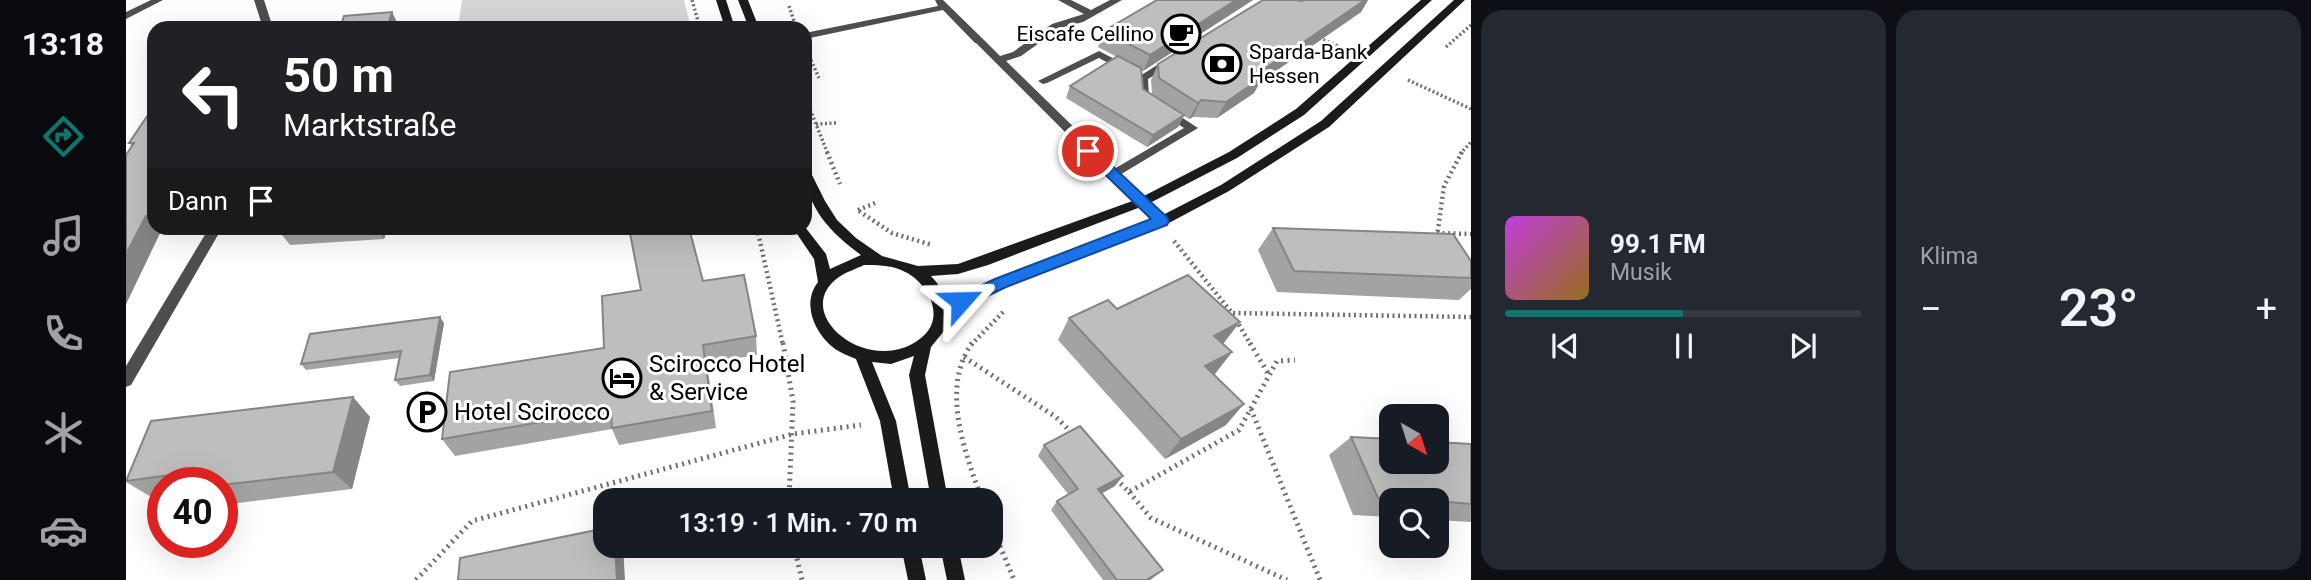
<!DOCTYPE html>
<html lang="de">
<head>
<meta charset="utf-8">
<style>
  :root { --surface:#171b24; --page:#242831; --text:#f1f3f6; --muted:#9ea1a6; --line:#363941; --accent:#0f766e }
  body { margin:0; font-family:Roboto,sans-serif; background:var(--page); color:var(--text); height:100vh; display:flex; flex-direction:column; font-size:26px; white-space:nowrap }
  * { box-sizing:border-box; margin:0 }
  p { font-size:23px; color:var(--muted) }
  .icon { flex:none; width:38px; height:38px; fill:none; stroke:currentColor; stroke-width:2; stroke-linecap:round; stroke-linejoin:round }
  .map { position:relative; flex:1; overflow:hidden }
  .details { display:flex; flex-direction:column; gap:10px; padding:10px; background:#0d0f14; width:840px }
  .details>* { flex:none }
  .banner { position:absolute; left:21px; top:21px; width:665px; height:214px; border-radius:21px; box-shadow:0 7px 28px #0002; background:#202124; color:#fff; overflow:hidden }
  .needle { width:46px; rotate:141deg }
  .fabs { position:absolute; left:1253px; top:404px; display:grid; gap:14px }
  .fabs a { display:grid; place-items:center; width:70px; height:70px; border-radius:14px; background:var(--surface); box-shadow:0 7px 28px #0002; font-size:35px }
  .speed { position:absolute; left:21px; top:467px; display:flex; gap:14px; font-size:35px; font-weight:700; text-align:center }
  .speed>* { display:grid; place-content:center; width:91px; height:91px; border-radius:50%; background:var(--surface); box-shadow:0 7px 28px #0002; line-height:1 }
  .speed .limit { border:10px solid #d22; background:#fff; color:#111 }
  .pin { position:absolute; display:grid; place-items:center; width:60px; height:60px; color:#fff; margin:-30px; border:4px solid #fff; border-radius:50%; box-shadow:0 2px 7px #0007 }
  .me { position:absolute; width:77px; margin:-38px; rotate:65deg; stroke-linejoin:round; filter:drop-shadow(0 0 5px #0008) }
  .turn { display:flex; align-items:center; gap:24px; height:147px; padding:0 21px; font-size:32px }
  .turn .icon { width:91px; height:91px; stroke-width:2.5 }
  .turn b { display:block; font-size:49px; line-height:60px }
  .then { display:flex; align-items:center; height:66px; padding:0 21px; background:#0003; gap:14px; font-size:26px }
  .big { font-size:52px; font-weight:600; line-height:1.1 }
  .details .widget { flex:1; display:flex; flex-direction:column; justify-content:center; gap:10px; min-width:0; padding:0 24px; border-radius:21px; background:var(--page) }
  .song { display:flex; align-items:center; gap:21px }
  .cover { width:84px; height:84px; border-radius:10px; background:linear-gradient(135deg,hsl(290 70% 55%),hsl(40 70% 35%)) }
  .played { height:7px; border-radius:4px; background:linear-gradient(90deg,var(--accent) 50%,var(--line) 50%) }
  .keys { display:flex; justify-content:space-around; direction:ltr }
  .heat { display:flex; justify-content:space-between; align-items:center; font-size:38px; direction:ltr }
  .details .tiles { flex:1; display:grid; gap:10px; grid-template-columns:repeat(2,1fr) }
  .trip { position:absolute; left:467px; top:488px; width:410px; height:70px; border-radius:21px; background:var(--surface); box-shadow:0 7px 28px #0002; font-weight:600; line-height:70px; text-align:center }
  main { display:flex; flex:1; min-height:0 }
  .tab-bar { display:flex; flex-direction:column; width:126px; justify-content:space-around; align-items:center; background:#090b0e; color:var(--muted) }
  .tab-bar .icon { width:49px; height:49px }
  .tab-bar .current { color:var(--accent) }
  .tab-bar b { font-size:32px; color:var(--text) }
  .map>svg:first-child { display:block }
  .green { fill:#d5d5d5 }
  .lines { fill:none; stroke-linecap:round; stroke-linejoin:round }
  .path-far2 { stroke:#707070; stroke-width:3.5; stroke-dasharray:2 2.5; stroke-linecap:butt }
  .path-far1 { stroke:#707070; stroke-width:4.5; stroke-dasharray:2 3.5; stroke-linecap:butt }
  .path { stroke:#707070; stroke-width:5; stroke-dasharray:2 4.5; stroke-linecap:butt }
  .lane { fill:#4e4e4e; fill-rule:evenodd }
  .street { fill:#4e4e4e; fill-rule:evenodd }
  .secondary { fill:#1b1b1b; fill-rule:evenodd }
  .wall { fill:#a3a3a3 }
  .shaded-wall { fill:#858585 }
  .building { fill:#bebebe; stroke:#858585; stroke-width:2 }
  .route { fill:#1a73e8; stroke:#114b97; stroke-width:2 }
  .labels { text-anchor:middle; stroke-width:6; stroke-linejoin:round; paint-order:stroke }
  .far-poi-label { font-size:21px; fill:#000; stroke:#fff; text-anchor:end }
  .poi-label { font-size:24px; fill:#000; stroke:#fff; text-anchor:start }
</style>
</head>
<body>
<main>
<nav class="tab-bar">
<b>13:18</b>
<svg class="icon current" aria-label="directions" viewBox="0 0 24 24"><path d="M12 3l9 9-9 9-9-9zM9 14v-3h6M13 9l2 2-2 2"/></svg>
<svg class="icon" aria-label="music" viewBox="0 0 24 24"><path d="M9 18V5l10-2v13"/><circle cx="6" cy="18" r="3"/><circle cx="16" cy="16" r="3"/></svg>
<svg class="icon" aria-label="phone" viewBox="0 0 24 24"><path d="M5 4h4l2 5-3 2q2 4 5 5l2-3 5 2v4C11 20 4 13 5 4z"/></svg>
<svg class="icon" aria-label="climate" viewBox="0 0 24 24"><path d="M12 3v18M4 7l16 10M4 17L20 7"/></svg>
<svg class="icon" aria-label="car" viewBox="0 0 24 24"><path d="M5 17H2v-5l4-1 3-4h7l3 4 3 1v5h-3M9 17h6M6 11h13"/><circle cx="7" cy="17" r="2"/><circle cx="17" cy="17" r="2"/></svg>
</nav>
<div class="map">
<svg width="1345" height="580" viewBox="0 0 1345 580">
  <rect width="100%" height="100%" fill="#fff"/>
  <path class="green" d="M336,0H558L565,28H332Z"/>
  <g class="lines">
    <path class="path-far2" d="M566,0L574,28
      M663,6L668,21
      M1193,38L1214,47
      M1320,47L1345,25
      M683,56L693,78
      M1282,80L1345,109
      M679,97L702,154
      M690,124L710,123
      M1334,154L1345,142"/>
    <path class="path-far1" d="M701,152L714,184
      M732,210L749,203
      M733,211L766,233L806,245
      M631,228L657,345
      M1311,233L1345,234
      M1311,237L1318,186L1336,152
      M1048,241L1106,313L1345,317
      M1110,320L1125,345
      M845,345L879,310"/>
    <path class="path" d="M657,343L667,401L663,500
      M846,343C814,389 839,452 856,500
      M1124,343L1143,375
      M838,357L930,417L948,435
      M1125,409L1194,580
      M990,479L1003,492L1113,430L1151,361L1169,360
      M1003,492L1025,518L1161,580
      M864,522L888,580
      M668,546L676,580
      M290,580L346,521L667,434L735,425"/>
    <path class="lane" d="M932,0H945L965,10L984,0H996L957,22L934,28L895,56L880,61L1041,218L1042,221L1041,224H1031L848,41L857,39L874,56L887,52L926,24L958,14Z"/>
    <path class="street" d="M25,0H37L0,19V12Z
      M128,0H138L147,28H137Z
      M809,0H817L857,39V43H849L817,10L679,39V33L812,6Z
      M973,51L1017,74L1039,60H1047V64L1022,79L1023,96L1072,128L987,179L981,175L983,172L1058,128L1013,99L1012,79L973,58L921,83L917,84L912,81Z
      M83,228H96L5,385L0,387V366Z"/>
    <path class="secondary" d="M590,0H600L609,28H599Z
      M612,0H622L633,28H623Z
      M1295,0H1306L1178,115L1111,158L1020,205L862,265L832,274L805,276L811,283L820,302L870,279L1031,218L1095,185L1195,121L1328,0H1339L1203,127L1103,191L1041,224L880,287L821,314L818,331L805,347L799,375L822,500H805L783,375L788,356L765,364L746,362L770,421L785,500H768L754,421L730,359C723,356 715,353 709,349C689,334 675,304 692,282L688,259L667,228L679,227L700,254L704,269L735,255C705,233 679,207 679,168L683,169L699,201L711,220L730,238L756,256L792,266L832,264L1012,199L1103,152L1170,109ZM738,265C750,265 763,265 775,270C801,280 822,317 795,338C744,379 662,313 713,277C720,272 730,269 738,265Z
      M775,546H793L800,580H782Z
      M814,546H832L839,580H821Z"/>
  </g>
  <path class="wall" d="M1127,0L1017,71L1015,70L1017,89L1026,94L1025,80L1032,64L1178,0H1242L1235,12L1134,82L1128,93L1091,118L1067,117L1063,119L1058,116L1052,127L1021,147L940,98L944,86L991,57L972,47L978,31Z
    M28,106V228H47L45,231H35L0,304V155L6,146L3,143Z
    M154,228H262L258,239L164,245L153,231Z
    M1147,228L1345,261V289L1333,300L1151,292L1132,250Z
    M577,281L630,336L631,355L581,363L590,428L493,445L486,429L329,456L316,439L478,348Z
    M991,309L1097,344L1106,352L1088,374L1100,425L1039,459L932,340L943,318Z
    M318,323L308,381L274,386L269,380L274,358L180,370L175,364Z
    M227,397L244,417L226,489L96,505V483H37V497L27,498L0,482V479Z
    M1225,437L1345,444V522L1311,520V500H1265V517L1227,515L1203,455Z
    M918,445L989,486L975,494L1037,570L1027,578L1024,580H977L925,510L931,501L942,494L912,456Z"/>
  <path class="shaded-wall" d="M1110,0H1127L1017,71L1024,55Z
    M1239,0H1242L1235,12L1134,82L1128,93L1091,118L1100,102L1134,72Z
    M266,12L273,26L272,28H261Z
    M1075,100L1067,117L1063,119L1072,103Z
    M1058,115L1052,127L1021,147L1027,135Z
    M20,216L28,224V228H31L35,231L0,304V254Z
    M250,228H262L258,239Z
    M314,317L318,323L308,381L304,375Z
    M1114,322L1097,344L1088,336Z
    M1106,352L1089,374L1063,387L1079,366Z
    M227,397L244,417L226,489L207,472Z
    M1118,404L1100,425L1039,459L1055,439Z
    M997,476L989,486L965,499L972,489Z
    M489,546H497L499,580H491Z
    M1037,570L1024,580H1020Z"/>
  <path class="building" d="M1031,0H1110L1024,55L978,31Z
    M1137,0H1171L1175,1L1178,0H1239L1134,72L1137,77L1100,102L1075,100L1072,103L1033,78L1032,64Z
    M266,12L261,28H214L218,16Z
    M992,56L1015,68L1017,89L1058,115L1027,135L944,86Z
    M28,106V215L20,216L0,254V155L8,143H3Z
    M154,228H205L153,231Z
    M503,228H563L577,281L618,275L630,336L577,345L586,411L486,428L485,410L316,439L324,372L478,348L476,296L515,290Z
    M1147,228L1327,234L1345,261V278L1168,271Z
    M1062,275L1114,322L1088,336L1106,352L1079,366L1118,404L1055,439L943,318L982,300L991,309Z
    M314,317L304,375L269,380L275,351L175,364L184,334Z
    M227,397L207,472L96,485V483H69L74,471L0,481L25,421Z
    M954,426L997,476L972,489L1037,570L1020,580H991L931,501L952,489L918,445Z
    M1225,437L1265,439V462H1311V442L1345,444V504L1311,501V500L1252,498Z
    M480,528V546H489L491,580H332L334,558Z"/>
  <path class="route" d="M962,146L967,148L1041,217L1043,221L1041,225L880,287L841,306H830L827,301L830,297L869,279L1025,219L958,154V148Z"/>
  <defs>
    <symbol id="cafe-ring" viewBox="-11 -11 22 22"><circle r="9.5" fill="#fff" stroke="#000" stroke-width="1.5"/><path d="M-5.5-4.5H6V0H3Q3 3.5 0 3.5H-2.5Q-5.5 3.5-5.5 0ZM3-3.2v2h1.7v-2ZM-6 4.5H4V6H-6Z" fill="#000"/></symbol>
    <symbol id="bank-ring" viewBox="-11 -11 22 22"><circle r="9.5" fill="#fff" stroke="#000" stroke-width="1.5"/><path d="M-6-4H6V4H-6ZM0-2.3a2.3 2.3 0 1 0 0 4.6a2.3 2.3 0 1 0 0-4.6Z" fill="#000"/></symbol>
    <symbol id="hotel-ring" viewBox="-11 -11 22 22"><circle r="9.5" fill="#fff" stroke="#000" stroke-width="1.5"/><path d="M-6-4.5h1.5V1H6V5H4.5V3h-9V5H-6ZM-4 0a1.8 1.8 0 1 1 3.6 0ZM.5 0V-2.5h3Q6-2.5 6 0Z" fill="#000"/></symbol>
    <symbol id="parking-ring" viewBox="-11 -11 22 22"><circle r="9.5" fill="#fff" stroke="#000" stroke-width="1.5"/><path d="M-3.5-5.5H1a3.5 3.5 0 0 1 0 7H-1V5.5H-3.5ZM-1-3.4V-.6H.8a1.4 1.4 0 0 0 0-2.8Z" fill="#000"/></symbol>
  </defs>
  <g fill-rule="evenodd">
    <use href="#cafe-ring" x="1033" y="12" width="44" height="44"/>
    <use href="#bank-ring" x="1074" y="42" width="44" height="44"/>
    <use href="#hotel-ring" x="474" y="356" width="44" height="44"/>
    <use href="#parking-ring" x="279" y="390" width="44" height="44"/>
  </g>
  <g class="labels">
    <g class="far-poi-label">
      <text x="1028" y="41">Eiscafe Cellino</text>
      <text x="1123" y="59" text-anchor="start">Sparda-Bank<tspan x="1123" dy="24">Hessen</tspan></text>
    </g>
    <g class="poi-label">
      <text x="523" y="372">Scirocco Hotel<tspan x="523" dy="28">&amp; Service</tspan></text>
      <text x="328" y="420">Hotel Scirocco</text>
    </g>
  </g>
</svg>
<div class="fabs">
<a><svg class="needle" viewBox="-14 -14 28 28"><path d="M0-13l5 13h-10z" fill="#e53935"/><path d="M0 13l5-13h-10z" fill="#9ea1a6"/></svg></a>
<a><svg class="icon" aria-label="search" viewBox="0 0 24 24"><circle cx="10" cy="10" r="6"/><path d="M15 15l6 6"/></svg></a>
</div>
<div class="speed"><div class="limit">40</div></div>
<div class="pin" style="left:962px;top:151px;background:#d93025"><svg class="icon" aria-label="arrive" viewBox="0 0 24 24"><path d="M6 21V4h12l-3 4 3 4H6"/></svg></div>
<svg class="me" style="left:835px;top:301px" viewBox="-20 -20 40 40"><path d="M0-17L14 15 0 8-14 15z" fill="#1a73e8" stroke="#fff" stroke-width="4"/></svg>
<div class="trip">13:19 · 1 Min. · 70 m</div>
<div class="banner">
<div class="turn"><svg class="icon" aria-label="left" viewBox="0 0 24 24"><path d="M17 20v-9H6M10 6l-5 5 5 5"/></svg><div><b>50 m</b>Marktstraße</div></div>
<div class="then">Dann<svg class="icon" aria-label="arrive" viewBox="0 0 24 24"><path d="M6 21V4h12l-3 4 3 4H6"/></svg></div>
</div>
</div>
<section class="details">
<div class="tiles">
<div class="widget">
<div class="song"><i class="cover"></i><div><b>99.1 FM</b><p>Musik</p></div></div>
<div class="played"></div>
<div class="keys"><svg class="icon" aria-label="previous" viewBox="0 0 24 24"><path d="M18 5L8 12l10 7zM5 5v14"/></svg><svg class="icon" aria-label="pause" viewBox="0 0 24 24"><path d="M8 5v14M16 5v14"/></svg><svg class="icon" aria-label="next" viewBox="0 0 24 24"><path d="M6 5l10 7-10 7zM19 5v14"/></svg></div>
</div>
<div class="widget"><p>Klima</p>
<div class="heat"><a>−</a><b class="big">23°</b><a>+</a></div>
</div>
</div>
</section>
</main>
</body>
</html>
